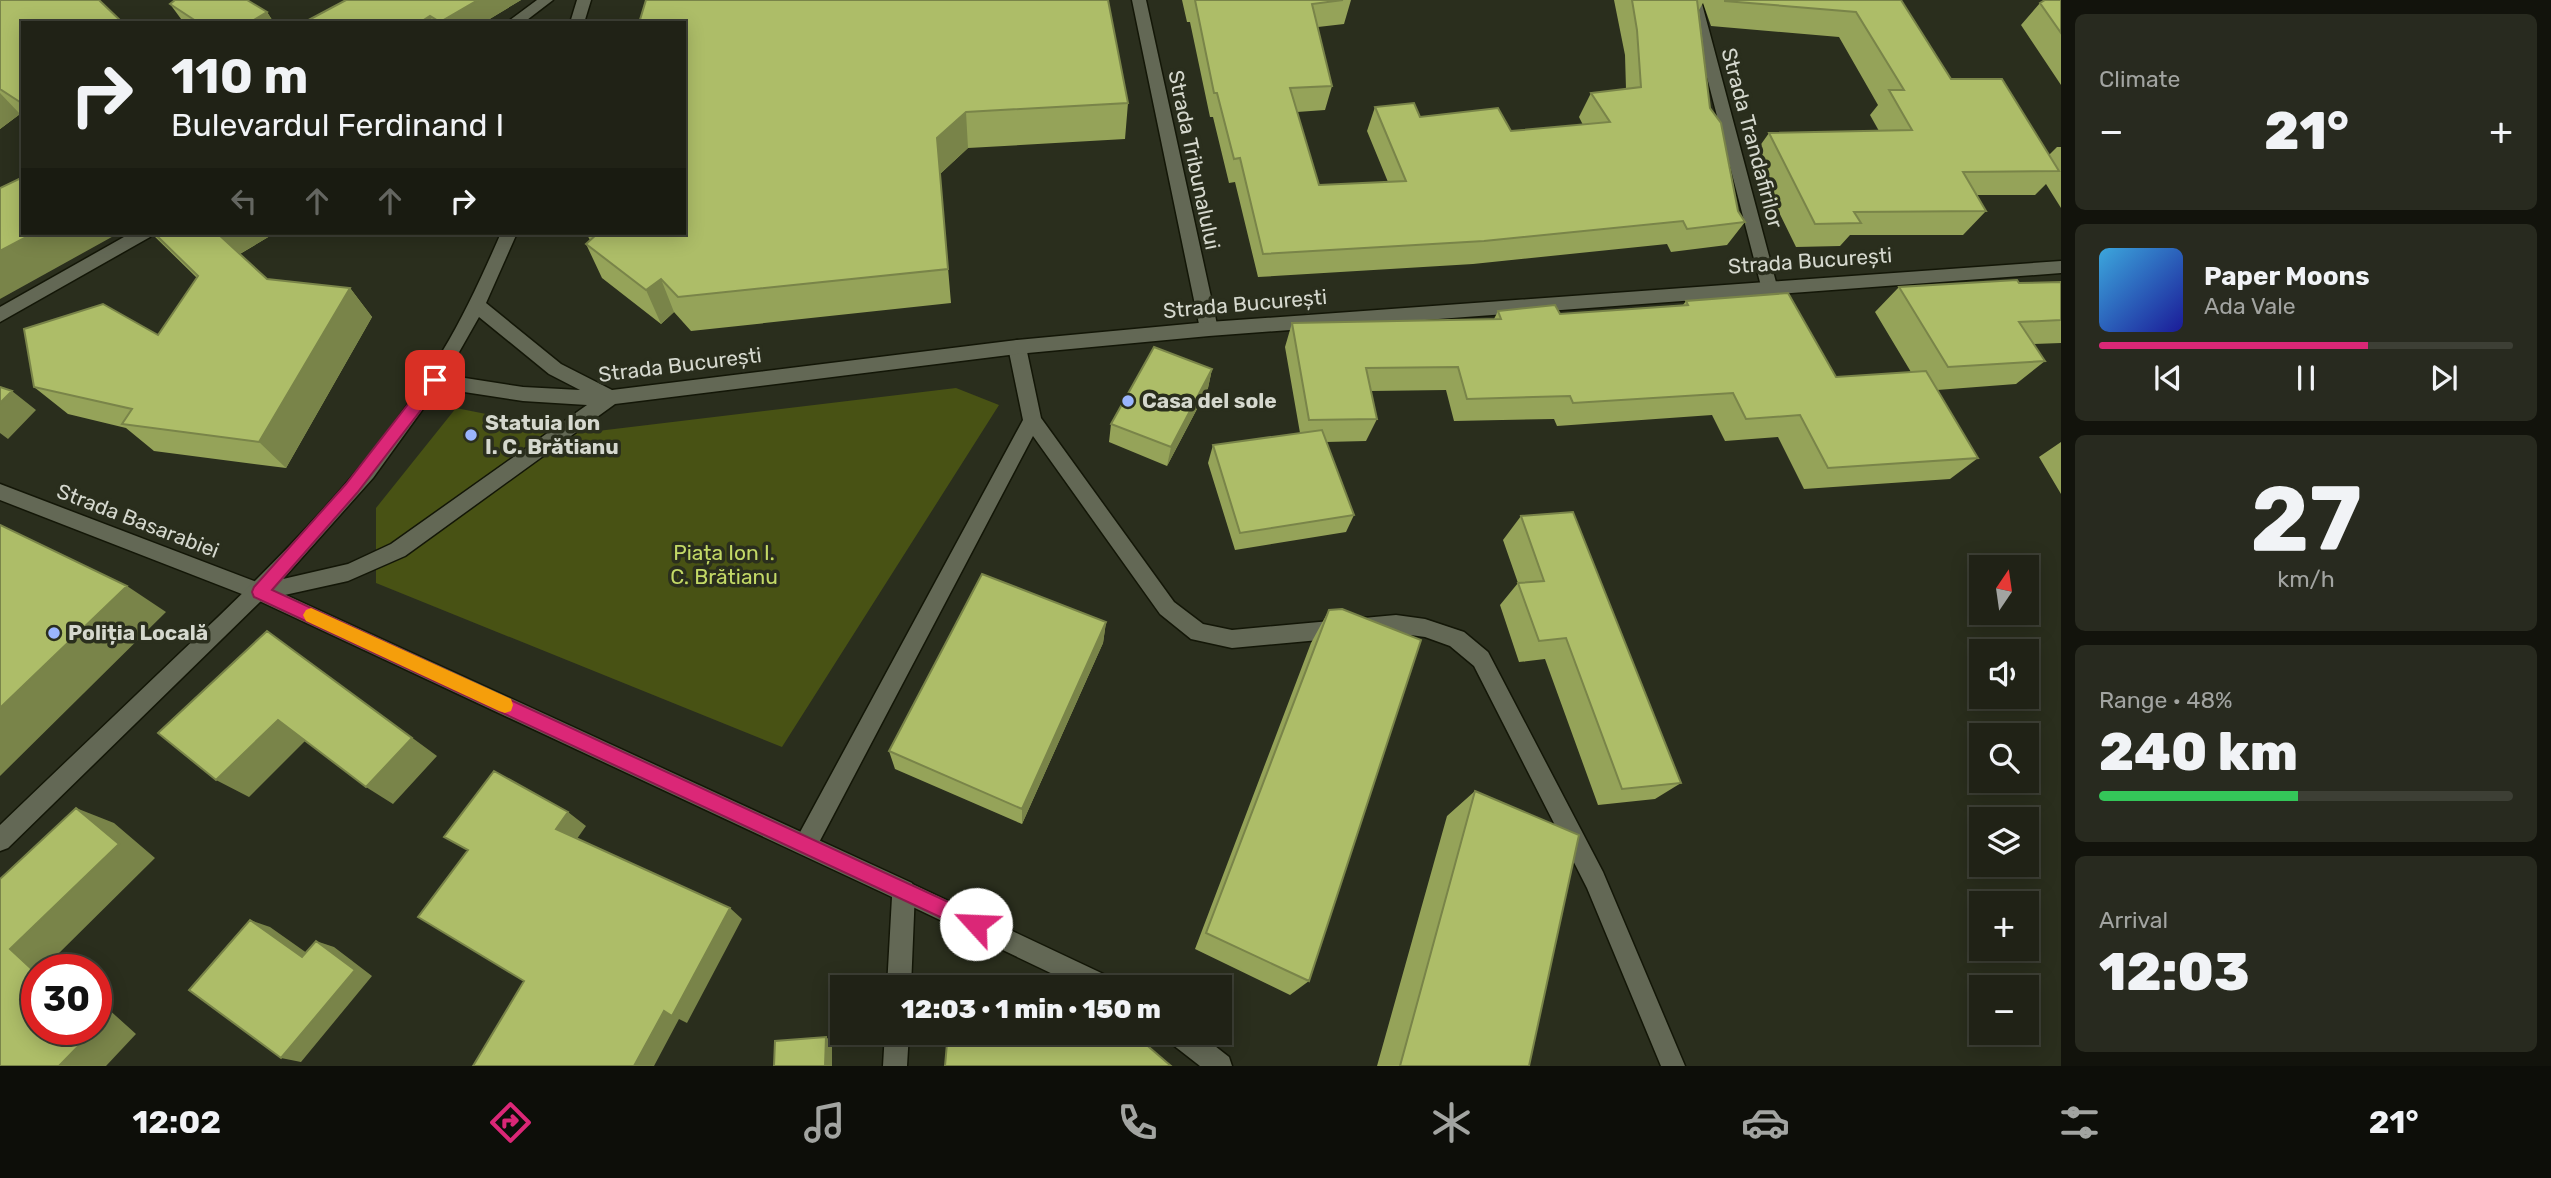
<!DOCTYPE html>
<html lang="en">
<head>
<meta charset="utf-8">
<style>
  :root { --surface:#202216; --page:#282a1f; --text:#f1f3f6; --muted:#a2a4a1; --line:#3d3f35; --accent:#db2777 }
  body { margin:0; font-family:Rubik,sans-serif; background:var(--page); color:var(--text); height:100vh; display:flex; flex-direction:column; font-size:26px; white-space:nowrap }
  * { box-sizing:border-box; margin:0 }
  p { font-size:23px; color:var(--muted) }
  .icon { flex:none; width:38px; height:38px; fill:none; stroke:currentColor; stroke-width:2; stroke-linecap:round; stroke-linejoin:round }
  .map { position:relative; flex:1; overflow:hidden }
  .drawer { display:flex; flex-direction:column; gap:14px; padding:14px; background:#12130c; width:490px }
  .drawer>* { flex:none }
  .hud { position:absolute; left:21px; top:21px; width:665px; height:214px; border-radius:0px; box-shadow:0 4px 18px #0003,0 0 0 2px var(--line); background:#202216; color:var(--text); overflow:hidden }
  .needle { width:46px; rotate:13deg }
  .controls { position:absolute; left:1969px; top:555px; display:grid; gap:14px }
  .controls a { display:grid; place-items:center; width:70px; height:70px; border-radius:0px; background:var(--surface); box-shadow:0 4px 18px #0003,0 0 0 2px var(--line); font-size:35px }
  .speed { position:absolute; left:21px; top:954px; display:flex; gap:14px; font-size:35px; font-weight:700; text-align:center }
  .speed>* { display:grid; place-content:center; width:91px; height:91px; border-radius:50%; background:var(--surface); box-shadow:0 4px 18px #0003,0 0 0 2px var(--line); line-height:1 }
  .speed .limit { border:10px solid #d22; background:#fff; color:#111 }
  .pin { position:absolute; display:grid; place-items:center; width:60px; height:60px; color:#fff; margin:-30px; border-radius:14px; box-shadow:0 4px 10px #0006 }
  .me { position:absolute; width:77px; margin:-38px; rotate:295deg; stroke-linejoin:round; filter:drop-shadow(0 0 5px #0008) }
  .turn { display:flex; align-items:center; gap:24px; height:147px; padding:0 35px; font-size:32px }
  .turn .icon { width:91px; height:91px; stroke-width:2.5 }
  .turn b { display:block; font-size:49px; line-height:60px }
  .lanes { display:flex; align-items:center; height:66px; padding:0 35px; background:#0003; justify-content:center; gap:35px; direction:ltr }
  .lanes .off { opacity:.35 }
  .big { font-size:52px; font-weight:800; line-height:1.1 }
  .drawer .card { flex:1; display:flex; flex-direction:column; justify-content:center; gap:10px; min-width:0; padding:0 24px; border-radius:10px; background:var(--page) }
  .drawer .dial { align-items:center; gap:0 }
  .dial b { font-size:91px; line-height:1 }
  .song { display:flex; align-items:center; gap:21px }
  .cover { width:84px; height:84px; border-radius:10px; background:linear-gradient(135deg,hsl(200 70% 55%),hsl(240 70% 35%)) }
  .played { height:7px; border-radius:4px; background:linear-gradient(90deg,var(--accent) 65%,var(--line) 65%) }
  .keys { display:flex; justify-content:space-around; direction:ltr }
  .heat { display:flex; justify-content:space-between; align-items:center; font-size:38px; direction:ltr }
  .charge { height:10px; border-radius:5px; background:linear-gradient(90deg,#34c759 48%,var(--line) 0) }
  .trip { position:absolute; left:830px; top:975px; width:402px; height:70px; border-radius:0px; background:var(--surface); box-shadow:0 4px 18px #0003,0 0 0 2px var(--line); font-weight:800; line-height:70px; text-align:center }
  .dock { display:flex; height:112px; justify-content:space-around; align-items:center; background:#0d0e09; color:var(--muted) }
  .dock .icon { width:49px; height:49px }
  .dock .on { color:var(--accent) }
  .dock b { font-size:32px; color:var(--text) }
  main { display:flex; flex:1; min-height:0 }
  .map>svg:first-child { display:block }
  .green { fill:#485214 }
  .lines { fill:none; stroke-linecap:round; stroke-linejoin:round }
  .minor-casing { stroke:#131607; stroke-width:3 }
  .tertiary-casing { stroke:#131607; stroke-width:3 }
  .secondary-casing { stroke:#131607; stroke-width:3 }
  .minor { fill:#636855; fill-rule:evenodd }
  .tertiary { fill:#636855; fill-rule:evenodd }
  .secondary { fill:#636855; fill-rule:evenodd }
  .wall { fill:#95a359 }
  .shaded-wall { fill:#798449 }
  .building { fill:#adbd68; stroke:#798449; stroke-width:2 }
  .route { fill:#db2777; stroke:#8e194d; stroke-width:2 }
  .slow { fill:#f59e0b }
  .poi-dot { fill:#9ab5fd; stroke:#2a2e1d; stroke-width:2.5 }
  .labels { text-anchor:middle; stroke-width:7; stroke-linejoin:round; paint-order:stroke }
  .street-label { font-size:21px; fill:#d5d8ce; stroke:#2a2e1d }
  .poi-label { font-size:21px; font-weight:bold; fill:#d5d8ce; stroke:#2a2e1d; text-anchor:start }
  .park-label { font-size:21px; fill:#c3d966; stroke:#2a2e1d }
</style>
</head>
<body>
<main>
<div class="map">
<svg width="2061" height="1066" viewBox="0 0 2061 1066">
  <rect width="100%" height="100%" fill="#2a2e1d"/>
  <path class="green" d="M956,388L999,405L782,747L376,583V508L456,408L581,433Z"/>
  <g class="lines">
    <defs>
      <path id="minor" d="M537,0H553L523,23H506Z
        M1132,0H1146L1218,329L1215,334H1203L1200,329Z
        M1687,0H1701L1777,286L1775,291H1763L1761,286Z
        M131,233H152L150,237L0,322V307Z
        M1017,340L1023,342L1026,347L1041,418L1174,602L1203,624L1232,630L1396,615L1425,619L1464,632L1488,652L1603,872L1685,1066H1661L1587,888L1474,666L1450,646L1425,637L1396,633L1232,648L1191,639L1160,614L1033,436L814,852L806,855L798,852L795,844L798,836L1023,420L1008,347L1011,342Z
        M0,484L267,586L270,592L267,598L260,601L0,500Z
        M904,880L1114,979L1118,987H1080L896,899L893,891L896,883Z
        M1165,1032H1197L1229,1057L1232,1066H1200L1168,1041Z"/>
      <path id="tertiary" d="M260,583L912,883L915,891L911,987H887L892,897L253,598L250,592L253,586Z
        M885,1032H909L907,1066H883Z"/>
      <path id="secondary" d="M577,0H591L584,23H570Z
        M501,233H517L486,303L561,364L612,390L1017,340L1209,322L2061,261V273L1209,336L1017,354L615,404L405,556L348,581L262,600L8,848L0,851V825C60,767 121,710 181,652C277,562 374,466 442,352C465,314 483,274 501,233ZM479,317L549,374L580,390L523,387L446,375ZM438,388L523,401L587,405L391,544L348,564L283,579L373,478Z"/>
    </defs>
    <use href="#minor" class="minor-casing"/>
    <use href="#tertiary" class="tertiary-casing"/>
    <use href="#secondary" class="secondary-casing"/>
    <use href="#minor" class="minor"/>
    <use href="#tertiary" class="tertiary"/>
    <use href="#secondary" class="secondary"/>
  </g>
  <path class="wall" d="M0,0L23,23V116L20,114L0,129Z
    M346,0H521L483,23H303Z
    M1182,0H1351L1344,24L1318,27L1332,86L1325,110L1297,112L1319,185L1388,182L1367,131L1375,107L1420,117L1511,131L1583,125L1579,117L1591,93L1626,89L1625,55L1614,0H1901L1951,79L2049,155L2057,147H2061V208L2046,184L2035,195H1976L1986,211L1963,235H1850L1840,246L1796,247L1752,157L1769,133L1879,131L1870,115L1878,105L1839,37L1711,26L1703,3L1699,10L1710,108L1738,211L1745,222L1727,245L1671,252L1667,244L1473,264L1258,277L1235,182L1229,183L1213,117H1210L1190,22H1187Z
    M2061,0V85L2021,25L2040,3Z
    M170,4L267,12L274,23H184Z
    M684,23L1128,103L1125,139L968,148L940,174L951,303L691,331L674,312L661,324L602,278L586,244L590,240L586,233H684Z
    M151,233H275L240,254L267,279L350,288L372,317L286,468L154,451L126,428L68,414L34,387L158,335L197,278Z
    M2061,282V343L2034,344L2045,361L2016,384L1937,390L1978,458L1950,479L1804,489L1778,437L1725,441L1712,415L1557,426L1554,419L1454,421L1446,390L1371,391L1377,419L1366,441L1326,442L1354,515L1346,532L1235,550L1208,463L1213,445L1300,433L1285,347L1292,323L1494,319L1498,311L1560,314L1683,305L1686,301L1836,377L1911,372L1875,312L1899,287Z
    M1212,369L1208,388L1167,466L1109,442L1111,424Z
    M2061,442V494L2039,457Z
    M1521,516L1681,783L1655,799L1598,805L1545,659L1519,662L1500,605L1518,583L1503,540Z
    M1329,610L1309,981L1290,995L1195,949L1311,643Z
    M1106,622L1103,643L1022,824L895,769L889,751Z
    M1475,791L1529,1066H1377L1447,816Z"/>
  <path class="shaded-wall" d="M478,0H521L483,23H440Z
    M267,12L274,23H249Z
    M430,16L434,23H419Z
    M0,93L20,114L0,129Z
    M966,112L968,148L940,174L937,138Z
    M34,233H119L0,299V251Z
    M216,233H275L236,256Z
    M661,279L674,312L661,324L646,290Z
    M350,288L372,317L286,468L259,442Z
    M1212,369L1208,388L1167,466L1171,447Z
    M12,391L36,410L8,439L0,433V403Z
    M127,586L166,612L0,776V708Z
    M1106,622L1103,643L1022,824V809Z
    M267,631L437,756L393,804L366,787Z
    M278,720L307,739L249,797L216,780Z
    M76,808L114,823L155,858L53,959L64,970H37V974L10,949Z
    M568,812L586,826L574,843L556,829Z
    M730,908L742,919L687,1023L679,1019L654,1066H634L664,1011Z
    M250,920L270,927L321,963L302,957Z
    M316,941L334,947L372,976L301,1062L281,1058Z
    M96,998L136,1034L106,1066H59L95,1029H96Z
    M826,1037L832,1042V1066H825Z"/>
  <path class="building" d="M0,0H99L123,23H23V104L0,89Z
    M175,0H247L267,12L249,23H199L170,4Z
    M346,0H478L440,22L430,16L419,23H303Z
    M646,0H1108L1128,103L966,112L937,138L948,269L678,297L661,279L646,290L586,244L597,234L596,233H684V23H639Z
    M1195,0H1343L1312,4L1332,86L1290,88L1319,185L1406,181L1375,107L1414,103L1420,117L1498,108L1511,131L1610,122L1591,93L1641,87L1637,30L1632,0H1697L1710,108L1721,123L1738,211L1745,222L1687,229L1683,221L1484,241L1263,254L1240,158L1234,159L1217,93H1214Z
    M1725,0H1901L1951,79H2002L2059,171L1963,172L1986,211L1854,212L1861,223L1815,224L1769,133L1912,130L1889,90H1904L1856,12L1725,1Z
    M2045,0H2061V33L2040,3Z
    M23,177V233H34L0,251V188Z
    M154,233H217L267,279L350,288L259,442L122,424L132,409L34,387L24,329L103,304L158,335L198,276Z
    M2017,280L2019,283L2061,282V320L2019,322L2045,361L1948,367L1899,287Z
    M1788,293L1836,377L1926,371L1978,458L1828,468L1800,415L1746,419L1733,393L1573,403L1570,396L1467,399L1458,367L1366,368L1377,419L1309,420L1292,323L1501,319L1498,311L1555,305L1560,314L1688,305L1686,301Z
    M1154,347L1212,369L1171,447L1111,424Z
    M0,387L12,391L0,403Z
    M1322,430L1354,515L1240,533L1213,445Z
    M1573,512L1681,783L1622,789L1566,638L1539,641L1518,583L1544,581L1521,516Z
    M0,525L127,586L0,708Z
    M982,574L1106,622L1022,809L889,751Z
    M1342,609L1421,640L1309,981L1206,933L1329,610Z
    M267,631L412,738L366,787L278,720L216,780L158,733Z
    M494,771L568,812L556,829L730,908L672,1016L664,1011L634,1066H473L524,981L418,917L468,850L444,837Z
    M1475,791L1579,835L1529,1066H1400Z
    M76,808L119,844L10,949L37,974V1029H95L59,1066H0V879Z
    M250,920L302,957L316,941L355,970L281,1058L189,990Z
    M948,1032H1120L1142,1041L1171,1066H945Z
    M826,1037L825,1066H774L775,1041Z"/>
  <path class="route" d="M435,374L443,380L441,384L357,493L272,590L983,918L986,924L983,931L976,934L970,931L254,597L252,592L254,587L346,484L430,376Z"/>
  <path class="slow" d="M311,608L511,699L513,705L511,711L505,713L499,711L306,621L303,615L306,610Z"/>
  <g class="poi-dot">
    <circle cx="1128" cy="401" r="7"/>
    <circle cx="471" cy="435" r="7"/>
    <circle cx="54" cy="633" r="7"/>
  </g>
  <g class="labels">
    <g class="street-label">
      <text transform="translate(1752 138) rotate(75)" y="7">Strada Trandafirilor</text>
      <text transform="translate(1194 160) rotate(78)" y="7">Strada Tribunalului</text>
      <text transform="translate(1810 261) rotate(-4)" y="7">Strada București</text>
      <text transform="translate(1245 304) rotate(-5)" y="7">Strada București</text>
      <text transform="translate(680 365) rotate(-7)" y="7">Strada București</text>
      <text transform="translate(138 521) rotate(21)" y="7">Strada Basarabiei</text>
    </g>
    <g class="poi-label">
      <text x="1142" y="408">Casa del sole</text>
      <text x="485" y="430">Statuia Ion<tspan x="485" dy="24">I. C. Brătianu</tspan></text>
      <text x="68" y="640">Poliția Locală</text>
    </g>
    <g class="park-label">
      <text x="724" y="560">Piața Ion I.<tspan x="724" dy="24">C. Brătianu</tspan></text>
    </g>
  </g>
</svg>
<div class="controls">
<a><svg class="needle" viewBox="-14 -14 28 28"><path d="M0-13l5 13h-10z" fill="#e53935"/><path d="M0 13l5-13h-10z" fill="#a2a4a1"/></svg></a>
<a><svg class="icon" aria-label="sound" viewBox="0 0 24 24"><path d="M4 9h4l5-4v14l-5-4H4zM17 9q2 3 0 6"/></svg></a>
<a><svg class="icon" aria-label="search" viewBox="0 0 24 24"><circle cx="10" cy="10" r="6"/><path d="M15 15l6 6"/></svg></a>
<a><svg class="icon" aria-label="layers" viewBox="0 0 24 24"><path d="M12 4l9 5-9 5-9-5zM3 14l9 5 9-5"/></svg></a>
<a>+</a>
<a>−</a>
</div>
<div class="speed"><div class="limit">30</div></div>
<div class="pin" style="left:435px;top:380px;background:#d93025"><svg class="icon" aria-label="arrive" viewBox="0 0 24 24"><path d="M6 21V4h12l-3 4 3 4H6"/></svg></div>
<svg class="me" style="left:976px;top:924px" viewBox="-20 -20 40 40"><circle r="19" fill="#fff"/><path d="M0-13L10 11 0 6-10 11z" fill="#db2777"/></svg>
<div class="trip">12:03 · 1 min · 150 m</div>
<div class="hud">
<div class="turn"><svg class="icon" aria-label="right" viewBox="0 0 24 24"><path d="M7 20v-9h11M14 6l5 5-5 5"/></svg><div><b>110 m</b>Bulevardul Ferdinand I</div></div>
<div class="lanes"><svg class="icon off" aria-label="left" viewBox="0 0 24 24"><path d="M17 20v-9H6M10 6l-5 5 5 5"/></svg><svg class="icon off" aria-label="ahead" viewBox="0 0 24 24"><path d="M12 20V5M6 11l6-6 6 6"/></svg><svg class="icon off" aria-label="ahead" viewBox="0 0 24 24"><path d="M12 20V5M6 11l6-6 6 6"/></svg><svg class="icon" aria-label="right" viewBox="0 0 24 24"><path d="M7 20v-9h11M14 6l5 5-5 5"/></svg></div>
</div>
</div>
<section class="drawer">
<div class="card"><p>Climate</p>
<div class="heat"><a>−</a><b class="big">21°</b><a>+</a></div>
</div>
<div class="card">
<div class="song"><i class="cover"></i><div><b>Paper Moons</b><p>Ada Vale</p></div></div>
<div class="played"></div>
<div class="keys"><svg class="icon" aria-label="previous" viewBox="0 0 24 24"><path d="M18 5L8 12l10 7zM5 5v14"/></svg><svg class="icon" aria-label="pause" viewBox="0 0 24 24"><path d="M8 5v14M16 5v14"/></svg><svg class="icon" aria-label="next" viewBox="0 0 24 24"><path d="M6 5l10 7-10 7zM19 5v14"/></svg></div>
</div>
<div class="card dial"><b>27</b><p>km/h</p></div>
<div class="card"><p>Range · 48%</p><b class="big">240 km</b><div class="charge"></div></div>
<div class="card"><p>Arrival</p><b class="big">12:03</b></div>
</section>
</main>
<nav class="dock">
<b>12:02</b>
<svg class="icon on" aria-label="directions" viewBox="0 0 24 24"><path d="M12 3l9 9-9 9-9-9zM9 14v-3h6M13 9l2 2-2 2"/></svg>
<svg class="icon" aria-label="music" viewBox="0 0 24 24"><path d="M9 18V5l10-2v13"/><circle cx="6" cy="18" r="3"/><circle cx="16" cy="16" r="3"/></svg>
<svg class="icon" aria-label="phone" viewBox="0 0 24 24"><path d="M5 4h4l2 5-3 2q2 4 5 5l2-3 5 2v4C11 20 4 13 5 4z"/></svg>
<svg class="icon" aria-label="climate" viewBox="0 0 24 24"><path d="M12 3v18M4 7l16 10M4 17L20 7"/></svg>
<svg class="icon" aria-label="car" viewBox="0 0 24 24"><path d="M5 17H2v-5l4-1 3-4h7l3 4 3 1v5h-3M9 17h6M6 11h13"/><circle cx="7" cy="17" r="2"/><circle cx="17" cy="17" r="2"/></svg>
<svg class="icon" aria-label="filters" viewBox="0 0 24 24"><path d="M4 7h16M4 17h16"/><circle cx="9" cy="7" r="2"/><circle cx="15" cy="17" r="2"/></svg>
<b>21°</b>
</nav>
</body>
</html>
